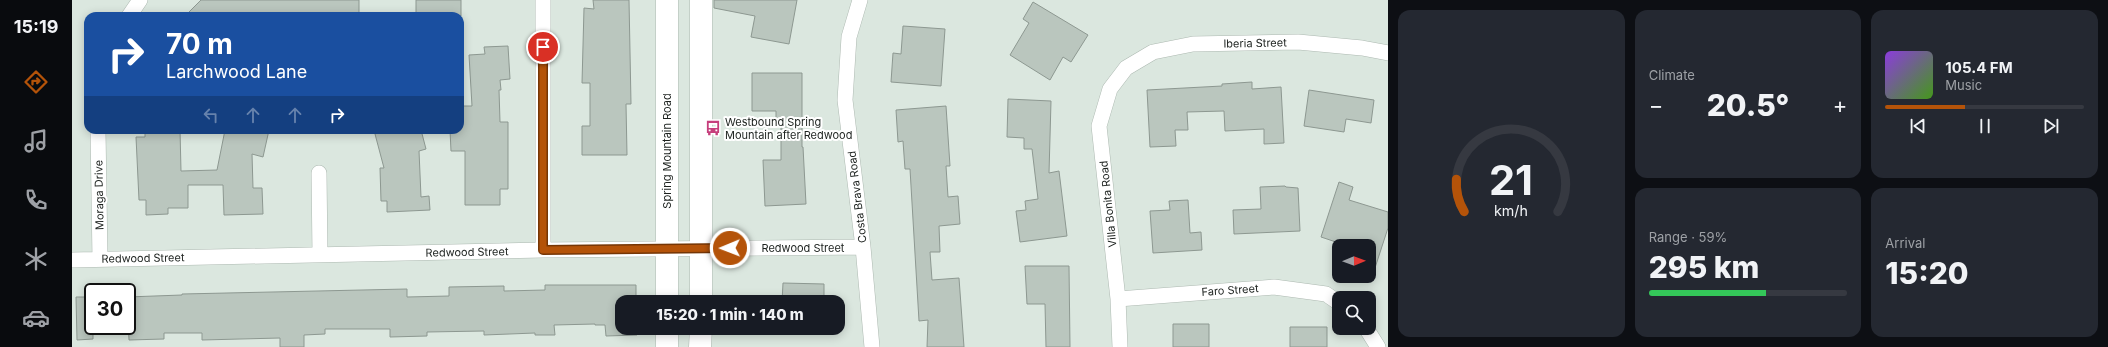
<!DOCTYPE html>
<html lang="en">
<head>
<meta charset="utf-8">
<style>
  :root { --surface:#171b24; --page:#242831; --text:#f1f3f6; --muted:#9ea1a6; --line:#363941; --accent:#b45309 }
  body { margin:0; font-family:Inter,sans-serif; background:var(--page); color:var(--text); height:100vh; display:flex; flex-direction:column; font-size:15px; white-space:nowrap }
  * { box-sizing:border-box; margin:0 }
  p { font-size:13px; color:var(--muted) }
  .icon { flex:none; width:22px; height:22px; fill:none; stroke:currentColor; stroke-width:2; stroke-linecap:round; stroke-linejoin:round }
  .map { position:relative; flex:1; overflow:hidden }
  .side { display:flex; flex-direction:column; gap:10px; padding:10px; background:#0d0f14; width:720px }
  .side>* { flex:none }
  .top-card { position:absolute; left:12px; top:12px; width:380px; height:122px; border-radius:12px; box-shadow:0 2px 10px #0003; background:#1a4fa0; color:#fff; overflow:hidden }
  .needle { width:26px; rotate:89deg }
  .tools { position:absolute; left:1260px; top:239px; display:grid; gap:8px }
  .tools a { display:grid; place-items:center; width:44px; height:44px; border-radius:8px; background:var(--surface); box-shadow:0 2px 10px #0003; font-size:20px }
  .speed { position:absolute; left:12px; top:283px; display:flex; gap:8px; font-size:20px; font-weight:700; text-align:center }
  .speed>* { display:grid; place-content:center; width:52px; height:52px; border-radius:50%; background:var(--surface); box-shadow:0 2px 10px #0003; line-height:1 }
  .speed .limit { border:2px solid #111; border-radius:6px; background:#fff; color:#111 }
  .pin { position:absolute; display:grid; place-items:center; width:34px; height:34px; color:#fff; margin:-17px; border:2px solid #fff; border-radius:50%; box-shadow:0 1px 4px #0007 }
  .me { position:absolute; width:44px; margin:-22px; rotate:269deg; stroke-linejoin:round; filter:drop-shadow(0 0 3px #0008) }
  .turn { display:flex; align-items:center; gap:14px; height:84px; padding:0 16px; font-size:18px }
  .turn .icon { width:52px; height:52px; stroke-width:2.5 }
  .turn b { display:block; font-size:28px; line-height:34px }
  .lanes { display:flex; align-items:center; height:38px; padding:0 16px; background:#0003; justify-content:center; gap:20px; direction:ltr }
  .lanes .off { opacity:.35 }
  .big { font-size:30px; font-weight:800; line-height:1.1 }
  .side .tile { flex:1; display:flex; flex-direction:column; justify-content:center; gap:6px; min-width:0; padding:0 14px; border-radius:12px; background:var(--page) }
  .side .dial { align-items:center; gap:0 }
  .dial svg { height:104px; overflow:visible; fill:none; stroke:var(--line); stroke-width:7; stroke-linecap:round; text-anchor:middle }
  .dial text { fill:var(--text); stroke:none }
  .song { display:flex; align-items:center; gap:12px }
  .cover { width:48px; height:48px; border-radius:6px; background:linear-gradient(135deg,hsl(270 70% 55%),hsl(100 70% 35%)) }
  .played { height:4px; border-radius:2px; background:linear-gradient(90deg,var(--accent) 40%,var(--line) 40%) }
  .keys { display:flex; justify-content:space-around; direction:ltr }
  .heat { display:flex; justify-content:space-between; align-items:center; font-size:22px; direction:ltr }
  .charge { height:6px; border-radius:3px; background:linear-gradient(90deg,#34c759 59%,var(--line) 0) }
  .side .tiles { flex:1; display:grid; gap:10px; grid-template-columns:repeat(3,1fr) }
  .tile:first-child { grid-row:span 2 }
  .trip { position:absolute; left:543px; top:295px; width:230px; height:40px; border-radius:12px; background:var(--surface); box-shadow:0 2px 10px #0003; font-weight:800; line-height:40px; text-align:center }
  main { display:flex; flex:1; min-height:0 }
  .dock { display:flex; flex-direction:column; width:72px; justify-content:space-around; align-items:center; background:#090b0e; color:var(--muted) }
  .dock .icon { width:28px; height:28px }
  .dock .on { color:var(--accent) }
  .dock b { font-size:18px; color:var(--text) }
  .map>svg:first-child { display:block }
  .building { fill:#bac6be; stroke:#8d9891 }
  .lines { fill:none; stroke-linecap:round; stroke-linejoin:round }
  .minor-casing { stroke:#adb9b1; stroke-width:16 }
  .secondary-casing { stroke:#adb9b1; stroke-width:23 }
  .minor { stroke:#fff; stroke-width:15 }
  .secondary { stroke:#fff; stroke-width:22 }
  .route-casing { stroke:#753606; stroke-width:10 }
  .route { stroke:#b45309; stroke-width:7 }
  .labels { text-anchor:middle; stroke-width:4; stroke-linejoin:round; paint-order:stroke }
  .street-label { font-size:11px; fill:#1c211e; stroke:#fff }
  .poi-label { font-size:11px; fill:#1c211e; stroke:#fff; text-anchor:start }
</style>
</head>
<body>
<main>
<nav class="dock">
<b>15:19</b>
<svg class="icon on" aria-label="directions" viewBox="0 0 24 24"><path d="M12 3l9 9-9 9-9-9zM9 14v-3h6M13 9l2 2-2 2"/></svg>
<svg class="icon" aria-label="music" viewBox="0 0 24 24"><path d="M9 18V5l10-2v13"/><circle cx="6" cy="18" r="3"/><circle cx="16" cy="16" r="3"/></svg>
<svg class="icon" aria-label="phone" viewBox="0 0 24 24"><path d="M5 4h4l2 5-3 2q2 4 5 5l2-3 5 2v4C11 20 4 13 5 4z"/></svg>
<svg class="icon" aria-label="climate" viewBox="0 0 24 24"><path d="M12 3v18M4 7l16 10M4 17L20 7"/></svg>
<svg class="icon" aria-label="car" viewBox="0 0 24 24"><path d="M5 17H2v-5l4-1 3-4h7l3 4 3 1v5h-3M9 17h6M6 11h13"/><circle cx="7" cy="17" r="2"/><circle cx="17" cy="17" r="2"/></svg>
</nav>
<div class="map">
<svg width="1316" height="347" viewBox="0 0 1316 347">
  <rect width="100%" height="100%" fill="#dbe7df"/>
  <path class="building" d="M129,0H287V16H113Z
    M344,0H389V16H344Z
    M521,0H557L559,104H554L555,155H510V126H518V83H510L512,8L522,9Z
    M642,0H725L717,44L679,37L683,16L642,8Z
    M961,2L1016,35L999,62L991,57L978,80L938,55L957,23L951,19Z
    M831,26L873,29L869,86L819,82L821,53L829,54Z
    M436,46L438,79L428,80L429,90H427L428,122H436V189H428V205H393V151H379L378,130L389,129L388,106H400L397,55L413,54L412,47Z
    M680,73H730V147H731L734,204L693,206L691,160H709V121H704V111H680Z
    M1180,82V89L1209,87L1212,143L1192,144V129L1153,131L1152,111L1115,112L1116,130H1103L1104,146L1078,147L1075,90L1150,86V84Z
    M1237,90L1302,100L1299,123L1274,119L1272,132L1232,126Z
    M936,99L979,101L977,173L987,171L995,236L948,242L944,211L954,210L953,201L966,199L960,149H952V138L935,137Z
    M874,106L878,166H874L876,197L886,196L888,224L867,226L868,252H858L860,280L887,278L892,347H855L856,320L847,321L838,169H833L831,141L826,142L824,110Z
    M73,130H108L109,171L145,170L153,130H197L191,157L180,154L181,188H190L191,214L152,215L151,185H116V208H96V214L74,215V200H67L64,137H73Z
    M315,130H349L354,149L347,151L349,197L357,196L358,210L315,212V201H309L308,168H312L303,134Z
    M1267,182L1281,187L1277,200L1316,212V228L1300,277H1297V246H1276L1249,237Z
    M1213,186L1214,187L1226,188L1228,231L1162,234L1161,210L1189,209L1188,187Z
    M1116,200L1118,233L1129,232L1130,250L1081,253L1078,211L1098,210L1097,201Z
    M953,266H997L998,347H974L973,304H955Z
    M711,283L752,284V302H710Z
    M473,285H564V302H550V328H565V335L534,336L533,325H523V324L482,325L483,335H463V333L412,335V331L355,332V336L318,337V329H253V334L232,335V347H208V338L130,340V333H92V339L57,340L55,297L110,295V294L335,289V297L377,296V287L432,286V291L473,290Z
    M4,297H21V339L5,340Z
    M1101,324H1137V347H1101Z
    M1218,327H1255V347H1218Z
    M729,328H752V332H729Z"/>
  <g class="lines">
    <defs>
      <path id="minor" d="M788,0L777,37L773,100L791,247L800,347
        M57,16L68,0
        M26,130L28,259
        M247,173L248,255
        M471,250V0
        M0,260L471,250L791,247
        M1046,299L1202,287L1254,294L1267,303
        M1294,328L1306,347
        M1048,347L1046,299L1027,126L1038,89L1054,68L1081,52L1121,44L1226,42L1290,48L1316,53"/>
      <path id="secondary" d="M595,302V0
        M629,302V0
        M595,347V328
        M628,347L629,328"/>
    </defs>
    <use href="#minor" class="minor-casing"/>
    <use href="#secondary" class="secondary-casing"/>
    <use href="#minor" class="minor"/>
    <use href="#secondary" class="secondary"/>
  </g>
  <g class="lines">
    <defs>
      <path id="route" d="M471,47V250L658,248"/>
    </defs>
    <use href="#route" class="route-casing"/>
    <use href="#route" class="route"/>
  </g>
  <defs>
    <symbol id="bus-bare" viewBox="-9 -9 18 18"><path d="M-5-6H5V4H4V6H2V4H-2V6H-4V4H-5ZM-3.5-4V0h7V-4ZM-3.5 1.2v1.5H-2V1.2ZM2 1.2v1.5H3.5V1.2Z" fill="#c63f7c" stroke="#fff" stroke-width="2.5" paint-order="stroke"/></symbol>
  </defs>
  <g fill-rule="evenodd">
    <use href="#bus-bare" x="630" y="117" width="22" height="22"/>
  </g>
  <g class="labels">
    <g class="street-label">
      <text transform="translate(1183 43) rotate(-1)" y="4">Iberia Street</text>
      <text transform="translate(595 151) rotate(-90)" y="4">Spring Mountain Road</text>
      <text transform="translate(27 195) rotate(-91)" y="4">Moraga Drive</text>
      <text transform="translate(785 197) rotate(-97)" y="4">Costa Brava Road</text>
      <text transform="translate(1036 204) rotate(-96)" y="4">Villa Bonita Road</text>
      <text x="731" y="252">Redwood Street</text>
      <text transform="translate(395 252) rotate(-1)" y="4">Redwood Street</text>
      <text transform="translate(71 258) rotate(-1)" y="4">Redwood Street</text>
      <text transform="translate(1158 290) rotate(-4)" y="4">Faro Street</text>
    </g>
    <g class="poi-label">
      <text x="653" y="126">Westbound Spring<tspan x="653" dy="13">Mountain after Redwood</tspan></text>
    </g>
  </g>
</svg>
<div class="tools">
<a><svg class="needle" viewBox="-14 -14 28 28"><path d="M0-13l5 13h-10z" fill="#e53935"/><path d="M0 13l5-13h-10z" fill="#9ea1a6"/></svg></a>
<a><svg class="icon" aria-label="search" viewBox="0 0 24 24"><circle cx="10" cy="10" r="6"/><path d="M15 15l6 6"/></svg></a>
</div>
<div class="speed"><div class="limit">30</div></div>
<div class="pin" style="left:471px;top:47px;background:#d93025"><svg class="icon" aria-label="arrive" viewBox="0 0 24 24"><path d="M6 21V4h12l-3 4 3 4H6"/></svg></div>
<svg class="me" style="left:658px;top:248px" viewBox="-20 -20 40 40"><circle r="17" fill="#b45309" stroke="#fff" stroke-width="3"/><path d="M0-11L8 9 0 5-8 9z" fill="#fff"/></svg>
<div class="trip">15:20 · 1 min · 140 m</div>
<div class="top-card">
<div class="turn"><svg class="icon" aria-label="right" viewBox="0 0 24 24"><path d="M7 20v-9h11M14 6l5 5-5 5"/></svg><div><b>70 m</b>Larchwood Lane</div></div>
<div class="lanes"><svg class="icon off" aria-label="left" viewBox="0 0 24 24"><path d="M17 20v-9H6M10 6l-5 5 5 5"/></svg><svg class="icon off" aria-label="ahead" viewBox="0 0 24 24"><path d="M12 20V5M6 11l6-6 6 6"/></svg><svg class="icon off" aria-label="ahead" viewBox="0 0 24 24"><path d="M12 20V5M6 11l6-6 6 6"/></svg><svg class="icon" aria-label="right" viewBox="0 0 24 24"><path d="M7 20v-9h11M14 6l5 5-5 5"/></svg></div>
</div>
</div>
<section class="side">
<div class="tiles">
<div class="tile dial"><svg viewBox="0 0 100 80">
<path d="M14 69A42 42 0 1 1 86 69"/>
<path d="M14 69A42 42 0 0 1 8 44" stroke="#b45309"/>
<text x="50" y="56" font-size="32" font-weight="700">21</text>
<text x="50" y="72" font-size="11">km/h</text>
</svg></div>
<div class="tile"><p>Climate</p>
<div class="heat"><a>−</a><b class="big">20.5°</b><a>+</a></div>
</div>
<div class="tile">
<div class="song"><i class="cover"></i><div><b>105.4 FM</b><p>Music</p></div></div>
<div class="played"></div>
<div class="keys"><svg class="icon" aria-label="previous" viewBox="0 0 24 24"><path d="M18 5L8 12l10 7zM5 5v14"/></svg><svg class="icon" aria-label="pause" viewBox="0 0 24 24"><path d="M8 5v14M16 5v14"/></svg><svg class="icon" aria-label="next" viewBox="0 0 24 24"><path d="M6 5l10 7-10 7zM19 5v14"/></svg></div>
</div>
<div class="tile"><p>Range · 59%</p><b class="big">295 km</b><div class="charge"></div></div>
<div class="tile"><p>Arrival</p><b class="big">15:20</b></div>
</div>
</section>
</main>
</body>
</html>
